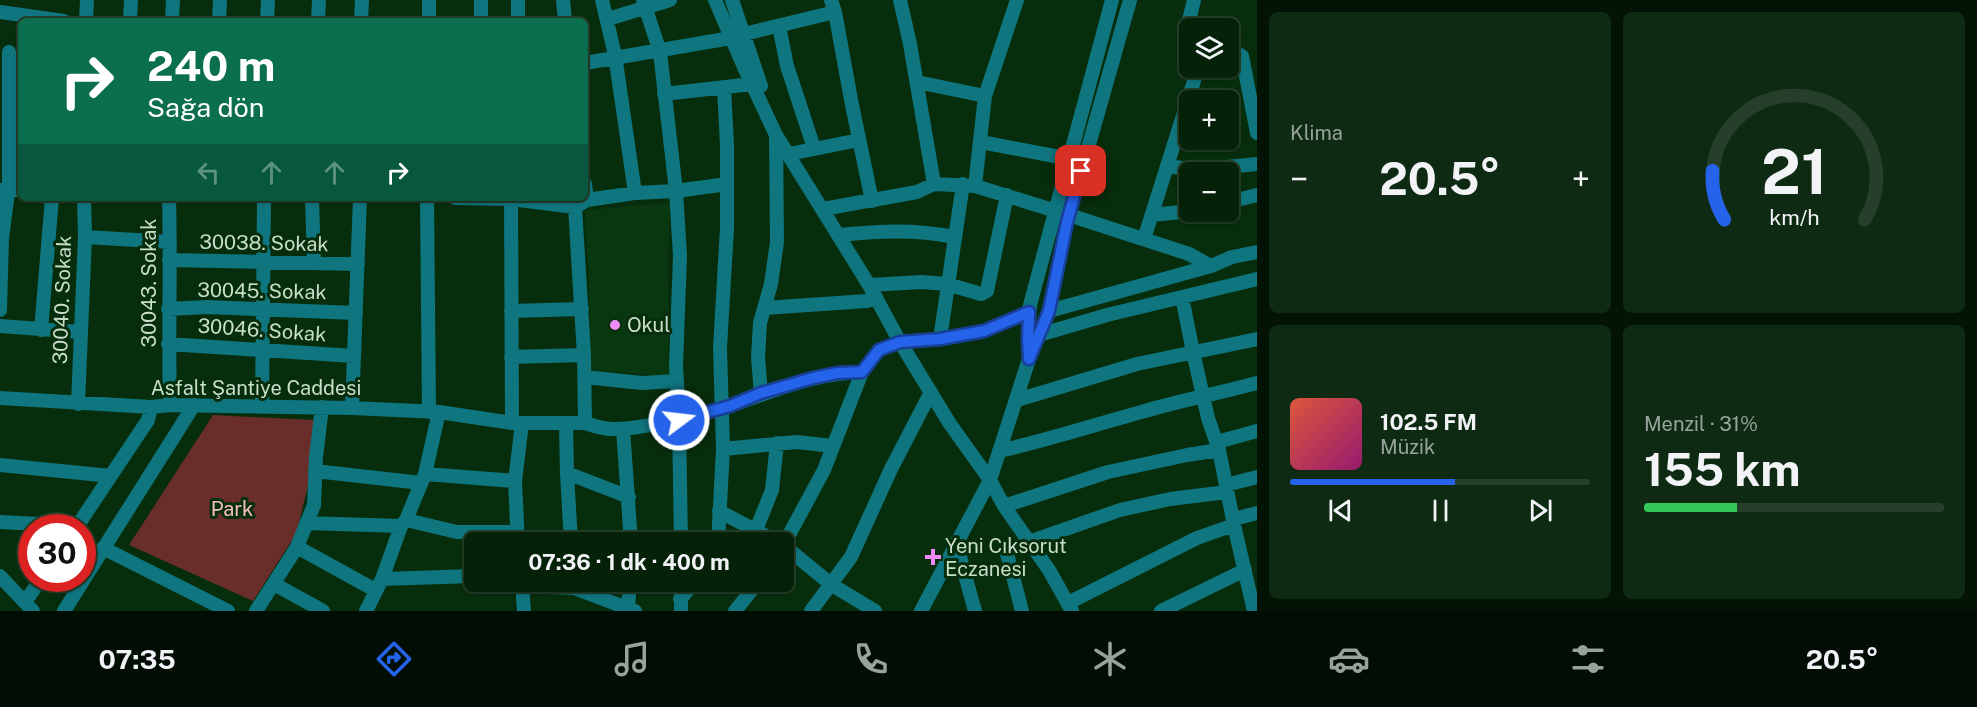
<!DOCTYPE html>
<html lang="tr">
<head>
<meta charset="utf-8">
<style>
  :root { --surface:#052209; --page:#0e2a12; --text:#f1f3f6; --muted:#97a49c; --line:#263f2a; --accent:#2563eb }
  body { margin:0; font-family:"Public Sans",sans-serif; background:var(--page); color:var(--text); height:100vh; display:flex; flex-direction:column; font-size:22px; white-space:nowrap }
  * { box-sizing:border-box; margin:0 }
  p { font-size:20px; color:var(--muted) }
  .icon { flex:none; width:33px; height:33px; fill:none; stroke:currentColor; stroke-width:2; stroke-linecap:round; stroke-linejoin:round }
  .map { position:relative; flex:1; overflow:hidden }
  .drawer { display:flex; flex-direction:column; gap:12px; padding:12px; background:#031305; width:720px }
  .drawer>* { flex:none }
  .banner { position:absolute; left:18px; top:18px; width:570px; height:183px; border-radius:9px; box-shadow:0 2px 4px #0004,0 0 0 2px var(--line); background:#0b6e4f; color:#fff; overflow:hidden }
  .controls { position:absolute; left:1179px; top:18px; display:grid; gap:12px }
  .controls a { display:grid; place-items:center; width:60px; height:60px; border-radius:9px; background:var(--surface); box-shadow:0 2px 4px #0004,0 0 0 2px var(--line); font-size:30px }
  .speed { position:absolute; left:18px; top:514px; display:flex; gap:12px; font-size:30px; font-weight:700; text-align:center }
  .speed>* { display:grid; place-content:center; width:78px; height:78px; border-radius:50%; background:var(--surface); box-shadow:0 2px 4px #0004,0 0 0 2px var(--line); line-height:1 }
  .speed .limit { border:9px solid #d22; background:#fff; color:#111 }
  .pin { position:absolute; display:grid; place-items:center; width:51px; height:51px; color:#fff; margin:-26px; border-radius:12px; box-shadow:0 3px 9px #0006 }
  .me { position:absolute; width:66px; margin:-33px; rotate:75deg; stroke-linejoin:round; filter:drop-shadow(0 0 4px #0008) }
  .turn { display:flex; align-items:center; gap:21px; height:126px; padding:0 30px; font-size:27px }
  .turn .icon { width:78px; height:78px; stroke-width:2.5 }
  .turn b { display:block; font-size:42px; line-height:51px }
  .lanes { display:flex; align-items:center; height:57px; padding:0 30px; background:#0003; justify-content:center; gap:30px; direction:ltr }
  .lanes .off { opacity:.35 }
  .big { font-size:45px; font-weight:700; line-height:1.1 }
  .drawer .widget { flex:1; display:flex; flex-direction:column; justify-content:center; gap:9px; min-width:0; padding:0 21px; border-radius:9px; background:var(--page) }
  .drawer .dial { align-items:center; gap:0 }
  .dial svg { height:156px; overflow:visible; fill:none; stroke:var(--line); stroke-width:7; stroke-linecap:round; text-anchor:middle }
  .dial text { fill:var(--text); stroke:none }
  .song { display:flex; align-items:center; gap:18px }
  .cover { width:72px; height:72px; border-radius:9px; background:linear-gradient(135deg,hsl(10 70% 55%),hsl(320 70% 35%)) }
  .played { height:6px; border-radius:3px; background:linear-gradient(90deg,var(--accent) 55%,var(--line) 55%) }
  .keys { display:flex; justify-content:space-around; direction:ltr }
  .heat { display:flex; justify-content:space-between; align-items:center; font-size:33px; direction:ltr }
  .charge { height:9px; border-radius:4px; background:linear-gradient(90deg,#34c759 31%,var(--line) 0) }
  .drawer .tiles { flex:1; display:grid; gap:12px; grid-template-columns:repeat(2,1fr) }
  .trip { position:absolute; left:464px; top:532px; width:330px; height:60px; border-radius:9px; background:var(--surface); box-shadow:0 2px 4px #0004,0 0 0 2px var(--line); font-weight:700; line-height:60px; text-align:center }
  .tabs { display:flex; height:96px; justify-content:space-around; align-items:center; background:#020e04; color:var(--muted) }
  .tabs .icon { width:42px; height:42px }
  .tabs .on { color:var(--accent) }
  .tabs b { font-size:27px; color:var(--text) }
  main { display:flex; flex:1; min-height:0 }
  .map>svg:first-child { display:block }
  .built { fill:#09370f }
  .green { fill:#692d2a }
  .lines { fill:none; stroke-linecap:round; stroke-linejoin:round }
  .minor { stroke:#0f757f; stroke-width:14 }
  .route-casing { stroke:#184099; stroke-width:15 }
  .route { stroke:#2563eb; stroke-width:10 }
  .poi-dot { fill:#f08bf6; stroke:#072e0c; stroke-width:2 }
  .labels { text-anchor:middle; stroke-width:6; stroke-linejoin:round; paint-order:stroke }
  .street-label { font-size:20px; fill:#c9dec9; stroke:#072e0c }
  .poi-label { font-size:20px; fill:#c9dec9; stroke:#072e0c; text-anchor:start }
  .park-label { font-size:20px; fill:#f6c0ba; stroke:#072e0c }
</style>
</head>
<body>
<main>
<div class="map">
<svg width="1257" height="611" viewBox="0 0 1257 611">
  <rect width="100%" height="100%" fill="#072e0c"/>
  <path class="built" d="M670,203L668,279L669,376L590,370L589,277L585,210Z"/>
  <path class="green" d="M213,415L314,420L308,486L296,534L253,601L129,545Z"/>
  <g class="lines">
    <path class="minor" d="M563,0L565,21
      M602,0L615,55L635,193
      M643,0L660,52L676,191L680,256L676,366L679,420L681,543
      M715,0L744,67L776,135L869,285L900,342L950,424L990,480L1004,506L1049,570L1072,611
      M732,0L761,86
      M831,0L835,12L852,105L872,201
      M900,0L910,44L934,184L975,186L1056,211
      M0,12L64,21
      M608,19L670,0
      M86,21L87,0
      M130,21L131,0
      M172,21L173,0
      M219,21L220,0
      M267,21L268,0
      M318,21L319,0
      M361,21L362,0
      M429,21V0
      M481,21V0
      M518,21V0
      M779,26L787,66L814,148
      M744,34L835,12
      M1190,39L1185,37L1194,0
      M1228,48L1242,56L1257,133
      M585,63L731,38
      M917,82L985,96
      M664,94L752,84
      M981,142L1070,159
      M789,154L859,140
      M1167,166L1197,170L1257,164
      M585,184L587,200
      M975,186L985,96L1017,0
      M0,190H21
      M169,198C171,267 168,336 170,405
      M312,198L314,262
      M427,198L429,412
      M455,198L511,199L575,207L587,200L635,193L676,191L727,184
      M511,198L512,423
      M1228,202L1257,195
      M575,207L584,355L585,423C594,426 603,429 612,429C627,430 643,426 658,424C682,419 706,414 729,406C775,391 813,373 862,372
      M823,209L917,192L934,184
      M1069,215L1189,254L1211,266
      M1152,215L1190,211
      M838,235C881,231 913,229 955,237
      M85,237L170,242
      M1144,239L1198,68
      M169,260L358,264
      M869,285L922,282L947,284L981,294L987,291L1007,195
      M1182,297L1193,352L1208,418L1219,450L1234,525L1254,611
      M764,308L867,301L876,297
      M168,309L207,307L356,313
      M0,310L2,238L9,184V52
      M511,311L582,309
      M1049,311L1211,266L1232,257L1257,252
      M0,326L81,332
      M41,330L52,198
      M1039,335L1107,315L1257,279
      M940,339L963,184
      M168,344L354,356
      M511,357L584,355
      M1029,357L1028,338L1030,305L1112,0
      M585,377L642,383L676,381
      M761,394L758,357L760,323L771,284L777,242L776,135
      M0,398L151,407L170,405L352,408L439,412L512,423H585
      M1017,400L1137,364L1257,339
      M78,404L85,237L84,198
      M262,406L264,198
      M352,408L360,198
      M566,423L567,473L571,543
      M623,429L631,543
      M1217,442L1257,431
      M723,449L797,442L833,446
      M999,451C1048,440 1097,424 1145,411C1182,400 1220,393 1257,383
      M0,465L111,476
      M315,471L421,483
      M567,473L629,497
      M425,474L515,481
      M1226,485L1257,477
      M1004,506L1108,472L1187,455L1219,450
      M719,511L779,543
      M1234,519L1257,513
      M406,520L457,532H517
      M0,522L78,526
      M306,523L401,526
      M76,528L148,420L151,407
      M756,530L772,490L777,443
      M956,542L975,611
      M518,543L515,481L522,423
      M718,543L723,449L720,348L727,228V145L724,87
      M783,545L832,585L875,611
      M783,546L824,470L862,372L879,350L900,342L940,339L984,331L1029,312
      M297,547L375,590
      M103,548L228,611
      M0,576L33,611
      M382,579L474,576
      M522,582L524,611
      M274,584L323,611
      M522,586L574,588L635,611
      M680,599L695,582
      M25,602L41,579
      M1068,603L1197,538L1234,525
      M628,608L630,582
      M64,611L194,405
      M256,611L297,547L314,505L316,457L322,407
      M366,611L382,579L401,526L406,520L425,474L439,412
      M681,611V582
      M735,611L758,582
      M811,611L851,557L891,469L931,392
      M921,611L990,480L1029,359L1049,311L1067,222L1130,0
      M1022,611L1006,550L1120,510L1170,499L1227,492
      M1161,611L1245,570"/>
  </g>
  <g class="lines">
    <defs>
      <path id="route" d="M679,420L730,406L761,393L813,378L837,373L862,372L879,350L900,342L940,339L984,331L1029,312L1028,338L1029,359L1049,311L1067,222L1081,171"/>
    </defs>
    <use href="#route" class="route-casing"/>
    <use href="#route" class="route"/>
  </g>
  <g class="poi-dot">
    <circle cx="615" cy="325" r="6"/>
    <path d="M930 548h6v6h6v6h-6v6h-6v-6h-6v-6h6z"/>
  </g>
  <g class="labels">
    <g class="street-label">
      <text transform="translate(264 243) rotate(1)" y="7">30038. Sokak</text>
      <text transform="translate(149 283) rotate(-90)" y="7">30043. Sokak</text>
      <text transform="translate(262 291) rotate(1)" y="7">30045. Sokak</text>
      <text transform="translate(62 300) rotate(-88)" y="7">30040. Sokak</text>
      <text transform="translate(262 330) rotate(4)" y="7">30046. Sokak</text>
      <text x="256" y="395">Asfalt Şantiye Caddesi</text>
    </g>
    <g class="poi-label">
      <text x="627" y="332">Okul</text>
      <text x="945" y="553">Yeni Cıksorut<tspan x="945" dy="23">Eczanesi</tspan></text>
    </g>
    <g class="park-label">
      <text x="232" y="516">Park</text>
    </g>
  </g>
</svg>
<div class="controls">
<a><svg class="icon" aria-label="layers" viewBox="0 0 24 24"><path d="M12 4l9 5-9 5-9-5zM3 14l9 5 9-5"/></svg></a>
<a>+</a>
<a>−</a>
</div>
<div class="speed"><div class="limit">30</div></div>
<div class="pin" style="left:1081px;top:171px;background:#d93025"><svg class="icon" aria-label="arrive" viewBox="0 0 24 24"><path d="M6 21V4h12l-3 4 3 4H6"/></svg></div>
<svg class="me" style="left:679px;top:420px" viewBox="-20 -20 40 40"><circle r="17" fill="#2563eb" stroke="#fff" stroke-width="3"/><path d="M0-11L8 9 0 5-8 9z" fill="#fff"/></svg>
<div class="trip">07:36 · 1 dk · 400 m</div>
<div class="banner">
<div class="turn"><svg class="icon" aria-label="right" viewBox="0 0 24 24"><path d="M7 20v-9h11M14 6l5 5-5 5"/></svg><div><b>240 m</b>Sağa dön</div></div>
<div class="lanes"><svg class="icon off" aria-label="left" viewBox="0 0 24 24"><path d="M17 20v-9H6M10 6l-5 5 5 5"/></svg><svg class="icon off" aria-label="ahead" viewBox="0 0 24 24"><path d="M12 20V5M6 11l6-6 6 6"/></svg><svg class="icon off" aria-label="ahead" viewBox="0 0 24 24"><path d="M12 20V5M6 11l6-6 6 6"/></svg><svg class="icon" aria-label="right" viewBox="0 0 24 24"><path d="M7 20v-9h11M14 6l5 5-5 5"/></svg></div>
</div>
</div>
<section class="drawer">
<div class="tiles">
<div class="widget"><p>Klima</p>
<div class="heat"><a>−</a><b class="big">20.5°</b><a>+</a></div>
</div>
<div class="widget dial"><svg viewBox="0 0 100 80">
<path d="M14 69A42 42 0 1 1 86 69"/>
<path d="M14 69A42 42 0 0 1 8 44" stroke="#2563eb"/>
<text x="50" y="56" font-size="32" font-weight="700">21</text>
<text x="50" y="72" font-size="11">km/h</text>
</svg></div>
<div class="widget">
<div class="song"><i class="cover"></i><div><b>102.5 FM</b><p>Müzik</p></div></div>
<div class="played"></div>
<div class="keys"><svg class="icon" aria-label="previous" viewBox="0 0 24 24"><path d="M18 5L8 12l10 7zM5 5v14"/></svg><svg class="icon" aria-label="pause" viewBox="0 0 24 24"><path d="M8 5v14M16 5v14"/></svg><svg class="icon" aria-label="next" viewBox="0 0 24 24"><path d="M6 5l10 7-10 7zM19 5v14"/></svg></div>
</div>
<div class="widget"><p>Menzil · 31%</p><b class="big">155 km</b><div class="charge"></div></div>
</div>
</section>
</main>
<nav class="tabs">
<b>07:35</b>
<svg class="icon on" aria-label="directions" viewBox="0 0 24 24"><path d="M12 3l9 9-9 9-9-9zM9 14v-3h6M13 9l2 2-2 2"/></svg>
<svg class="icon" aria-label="music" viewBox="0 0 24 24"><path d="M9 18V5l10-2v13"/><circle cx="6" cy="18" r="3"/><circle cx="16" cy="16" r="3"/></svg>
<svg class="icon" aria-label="phone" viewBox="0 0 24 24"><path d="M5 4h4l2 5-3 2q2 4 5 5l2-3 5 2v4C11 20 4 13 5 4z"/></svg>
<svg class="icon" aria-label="climate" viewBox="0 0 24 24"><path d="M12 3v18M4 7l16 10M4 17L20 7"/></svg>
<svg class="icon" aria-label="car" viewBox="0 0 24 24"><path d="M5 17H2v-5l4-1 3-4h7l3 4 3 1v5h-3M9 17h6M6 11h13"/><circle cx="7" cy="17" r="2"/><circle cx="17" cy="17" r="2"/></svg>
<svg class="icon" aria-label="filters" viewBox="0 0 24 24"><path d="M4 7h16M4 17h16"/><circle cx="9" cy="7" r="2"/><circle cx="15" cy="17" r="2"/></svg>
<b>20.5°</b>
</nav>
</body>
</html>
